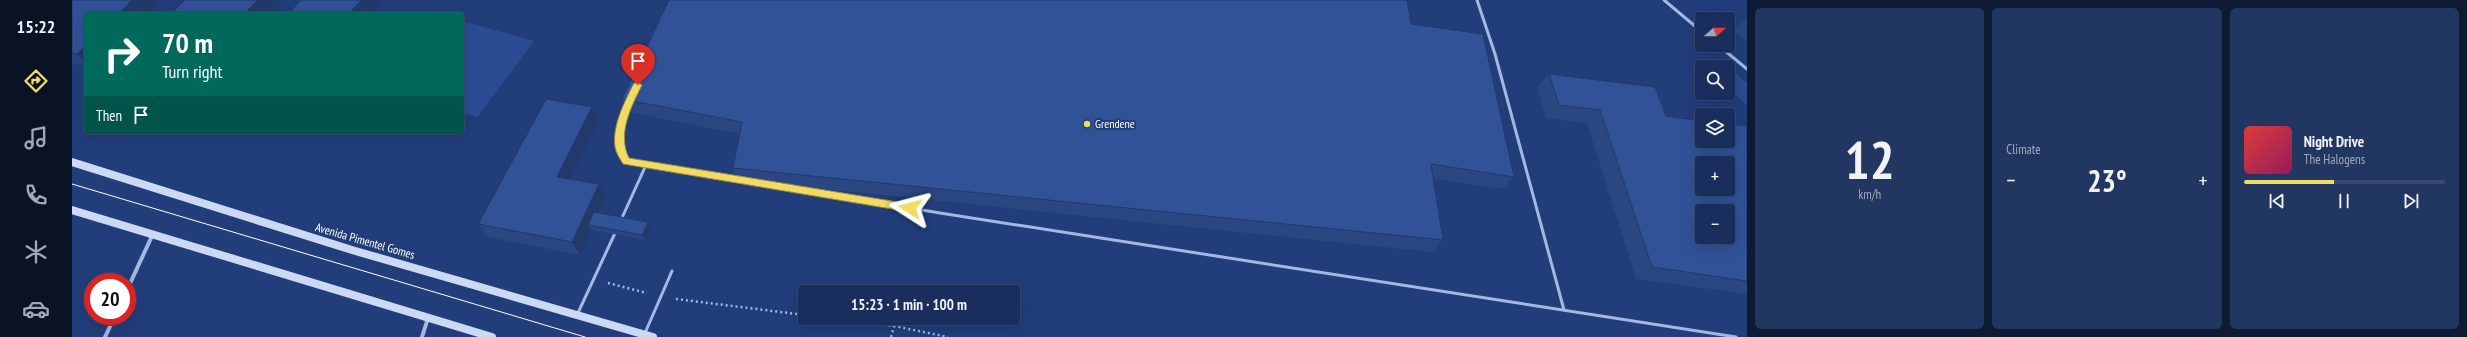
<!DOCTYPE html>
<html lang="en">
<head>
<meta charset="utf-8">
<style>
  :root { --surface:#192e5c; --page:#223662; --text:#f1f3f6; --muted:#9fa8bb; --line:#374a72; --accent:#f2db64 }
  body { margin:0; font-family:"PT Sans Narrow",sans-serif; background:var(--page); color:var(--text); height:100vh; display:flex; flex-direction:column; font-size:15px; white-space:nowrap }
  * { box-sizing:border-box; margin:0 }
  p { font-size:13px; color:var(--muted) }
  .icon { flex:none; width:22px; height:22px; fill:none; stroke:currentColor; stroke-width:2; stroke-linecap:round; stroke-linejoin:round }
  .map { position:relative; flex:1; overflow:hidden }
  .panel { display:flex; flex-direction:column; gap:8px; padding:8px; background:#0e1933; width:720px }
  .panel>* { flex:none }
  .guide { position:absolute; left:12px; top:12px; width:380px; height:122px; border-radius:4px; box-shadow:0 4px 16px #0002,0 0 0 1px var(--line); background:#00695c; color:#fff; overflow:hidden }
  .needle { width:26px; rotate:70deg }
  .fabs { position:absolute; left:1623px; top:12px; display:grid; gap:8px }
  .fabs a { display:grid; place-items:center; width:40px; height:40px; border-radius:4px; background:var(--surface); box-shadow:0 4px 16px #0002,0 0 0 1px var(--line); font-size:20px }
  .speed { position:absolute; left:12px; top:273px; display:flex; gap:8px; font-size:20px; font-weight:700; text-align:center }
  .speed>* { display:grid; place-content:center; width:52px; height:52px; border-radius:50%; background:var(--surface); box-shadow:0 4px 16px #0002,0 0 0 1px var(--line); line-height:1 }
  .speed .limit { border:6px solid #d22; background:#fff; color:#111 }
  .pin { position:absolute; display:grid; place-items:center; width:34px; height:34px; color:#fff; margin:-41px -17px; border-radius:50% 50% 50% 0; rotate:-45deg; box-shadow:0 0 4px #0007 }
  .pin .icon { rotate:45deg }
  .me { position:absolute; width:44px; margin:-22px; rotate:279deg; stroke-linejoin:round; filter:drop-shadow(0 0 3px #0008) }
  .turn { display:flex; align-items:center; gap:14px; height:84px; padding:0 12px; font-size:18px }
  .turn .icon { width:52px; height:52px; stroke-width:2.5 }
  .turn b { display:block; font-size:28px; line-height:34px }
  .then { display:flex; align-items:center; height:38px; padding:0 12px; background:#0003; gap:8px; font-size:15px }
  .big { font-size:30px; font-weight:700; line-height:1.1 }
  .panel .tile { flex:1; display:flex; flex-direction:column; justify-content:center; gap:6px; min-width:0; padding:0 14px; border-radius:6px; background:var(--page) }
  .panel .dial { align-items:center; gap:0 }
  .dial b { font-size:52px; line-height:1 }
  .song { display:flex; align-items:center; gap:12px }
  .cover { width:48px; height:48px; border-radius:6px; background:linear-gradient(135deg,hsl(0 70% 55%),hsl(330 70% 35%)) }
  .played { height:4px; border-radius:2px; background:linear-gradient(90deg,var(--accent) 45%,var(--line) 45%) }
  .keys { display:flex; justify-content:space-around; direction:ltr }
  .heat { display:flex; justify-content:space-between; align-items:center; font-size:22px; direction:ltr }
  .panel .tiles { flex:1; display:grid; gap:8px; grid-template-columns:repeat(3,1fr) }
  .trip { position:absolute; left:726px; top:285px; width:222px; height:40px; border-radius:4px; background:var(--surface); box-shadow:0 4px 16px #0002,0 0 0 1px var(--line); font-weight:700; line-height:40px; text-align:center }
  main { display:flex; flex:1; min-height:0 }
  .tab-bar { display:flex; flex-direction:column; width:72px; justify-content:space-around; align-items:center; background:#0a1225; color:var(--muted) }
  .tab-bar .icon { width:28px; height:28px }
  .tab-bar .current { color:var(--accent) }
  .tab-bar b { font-size:18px; color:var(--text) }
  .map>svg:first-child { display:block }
  .green { fill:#2b4c92 }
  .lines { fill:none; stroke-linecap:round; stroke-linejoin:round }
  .path { stroke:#a3b8e5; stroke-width:2.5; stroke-dasharray:2 3; stroke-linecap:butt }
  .lane { stroke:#a3b8e5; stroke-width:3 }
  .street { stroke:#a3b8e5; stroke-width:4 }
  .secondary { stroke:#ccd9f5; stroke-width:8 }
  .tram { stroke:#fff; stroke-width:1 }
  .wall { fill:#2a4782 }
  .shaded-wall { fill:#22396a }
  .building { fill:#315297; stroke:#22396a; fill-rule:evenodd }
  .route { fill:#f2db64; stroke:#9d8e41 }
  .poi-dot { fill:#f2db64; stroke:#213d7a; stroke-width:1.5 }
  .labels { text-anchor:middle; stroke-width:4; stroke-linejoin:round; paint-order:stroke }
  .poi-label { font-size:12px; fill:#fff; stroke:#213d7a; text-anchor:start }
  .street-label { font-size:12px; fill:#fff; stroke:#213d7a }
</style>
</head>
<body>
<main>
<nav class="tab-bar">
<b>15:22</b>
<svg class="icon current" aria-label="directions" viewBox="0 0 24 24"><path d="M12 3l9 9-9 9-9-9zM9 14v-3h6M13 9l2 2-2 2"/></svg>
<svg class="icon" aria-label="music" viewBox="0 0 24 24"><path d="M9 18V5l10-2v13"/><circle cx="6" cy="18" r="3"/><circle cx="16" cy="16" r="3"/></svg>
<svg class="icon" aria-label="phone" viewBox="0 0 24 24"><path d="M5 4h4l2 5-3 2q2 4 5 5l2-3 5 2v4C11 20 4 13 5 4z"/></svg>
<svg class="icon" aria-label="climate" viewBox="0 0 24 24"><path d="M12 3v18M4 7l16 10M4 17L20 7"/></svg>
<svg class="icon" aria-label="car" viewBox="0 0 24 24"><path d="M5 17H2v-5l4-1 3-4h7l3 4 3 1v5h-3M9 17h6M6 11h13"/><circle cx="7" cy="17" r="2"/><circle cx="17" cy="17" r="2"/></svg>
</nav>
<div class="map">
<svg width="1675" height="337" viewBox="0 0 1675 337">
  <rect width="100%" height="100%" fill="#213d7a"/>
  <path class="green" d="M390,21L462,41L405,117L390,113Z
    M1646,59L1675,83V105L1656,89V67L1628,65Z"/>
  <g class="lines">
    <path class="path" d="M536,283L575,293
      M604,299L733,315
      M757,318L822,326L876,337
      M819,337L822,326"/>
    <path class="lane" d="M1405,0L1423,54L1492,310
      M1592,0L1630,32
      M1646,45L1675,69
      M556,106C547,124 544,143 554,161L868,213L1664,337
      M549,220L574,165
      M505,315L544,231
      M573,333L600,271"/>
    <path class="street" d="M55,290L80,236
      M33,337L43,316
      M350,337L356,318"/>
    <path class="secondary" d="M0,162L280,250L581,337
      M0,210L420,337"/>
    <path class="tram" d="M0,184L513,337"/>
  </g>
  <path class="wall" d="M0,0H88L74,14H14V66L0,63Z
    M1675,17V41L1661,30Z
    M1339,24L1442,177L1430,189L1362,179L1371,240L1360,252L665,180L661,168L667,134L556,112L550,99Z
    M1477,74L1594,116L1675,128V294L1564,279L1515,123L1474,118L1465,87Z
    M520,107L527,122L499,179L534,198L527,213L576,222L578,228L573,240L520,230L508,255L417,237L406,224Z"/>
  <path class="shaded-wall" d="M60,0H88L74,14H46Z
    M186,0H210L197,14H172Z
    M289,0H311L299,14H277Z
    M14,45V62L5,54Z
    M520,107L527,122L493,191L485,177Z
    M527,184L534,198L521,226L516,225L520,230L508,255L500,242Z
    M576,222L578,228L573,240L570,235Z"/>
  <path class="building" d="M0,0H60L46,14H14V45L5,54L0,53Z
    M113,0H186L172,14H99Z
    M229,0H289L277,14H216Z
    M597,0H1335L1339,24L1411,34L1442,177L1359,164L1371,240L661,168L670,122L550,99Z
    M1477,74L1583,87L1594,116L1630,121V141H1656V124L1674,126L1675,128V281L1580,267L1528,110L1487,105ZM1630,163H1656V189H1630ZM1630,211H1656V237H1630Z
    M474,99L520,107L485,177L527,184L500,242L406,224Z
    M522,212L576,222L570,235L516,225Z"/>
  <path class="route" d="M566,82L570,85C559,107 545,134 557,158L838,204L843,208L838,212L551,164C548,159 544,153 543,147C540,125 553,101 562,83Z"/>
  <circle class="poi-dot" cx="1015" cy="124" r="4"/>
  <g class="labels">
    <g class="poi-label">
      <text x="1023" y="128">Grendene</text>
    </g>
    <g class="street-label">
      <text transform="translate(293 241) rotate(16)" y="4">Avenida Pimentel Gomes</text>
    </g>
  </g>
</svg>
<div class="fabs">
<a><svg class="needle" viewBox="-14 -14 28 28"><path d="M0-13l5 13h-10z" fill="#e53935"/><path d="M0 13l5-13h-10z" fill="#9fa8bb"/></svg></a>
<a><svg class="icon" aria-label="search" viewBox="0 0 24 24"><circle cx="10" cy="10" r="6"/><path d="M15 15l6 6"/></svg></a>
<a><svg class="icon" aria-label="layers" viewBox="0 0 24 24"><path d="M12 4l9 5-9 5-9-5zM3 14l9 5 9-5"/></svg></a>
<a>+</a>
<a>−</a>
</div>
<div class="speed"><div class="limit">20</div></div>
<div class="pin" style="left:566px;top:85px;background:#d93025"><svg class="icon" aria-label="arrive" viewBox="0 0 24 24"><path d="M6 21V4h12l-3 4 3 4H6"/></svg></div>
<svg class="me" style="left:838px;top:208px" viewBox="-20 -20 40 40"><path d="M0-17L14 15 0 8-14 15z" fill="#f2db64" stroke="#fff" stroke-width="4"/></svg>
<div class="trip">15:23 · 1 min · 100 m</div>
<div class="guide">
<div class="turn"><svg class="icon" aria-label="right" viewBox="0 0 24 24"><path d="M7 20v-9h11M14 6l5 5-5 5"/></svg><div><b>70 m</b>Turn right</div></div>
<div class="then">Then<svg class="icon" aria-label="arrive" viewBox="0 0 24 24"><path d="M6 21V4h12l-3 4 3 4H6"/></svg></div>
</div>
</div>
<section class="panel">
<div class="tiles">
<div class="tile dial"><b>12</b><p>km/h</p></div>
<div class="tile"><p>Climate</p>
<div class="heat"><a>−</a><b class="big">23°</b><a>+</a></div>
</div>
<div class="tile">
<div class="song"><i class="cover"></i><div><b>Night Drive</b><p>The Halogens</p></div></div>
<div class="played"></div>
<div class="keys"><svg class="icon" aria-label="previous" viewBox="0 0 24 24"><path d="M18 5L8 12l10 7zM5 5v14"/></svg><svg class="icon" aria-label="pause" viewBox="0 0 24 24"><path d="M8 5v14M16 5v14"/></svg><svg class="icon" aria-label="next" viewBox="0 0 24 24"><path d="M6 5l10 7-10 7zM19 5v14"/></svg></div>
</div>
</div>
</section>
</main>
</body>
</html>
